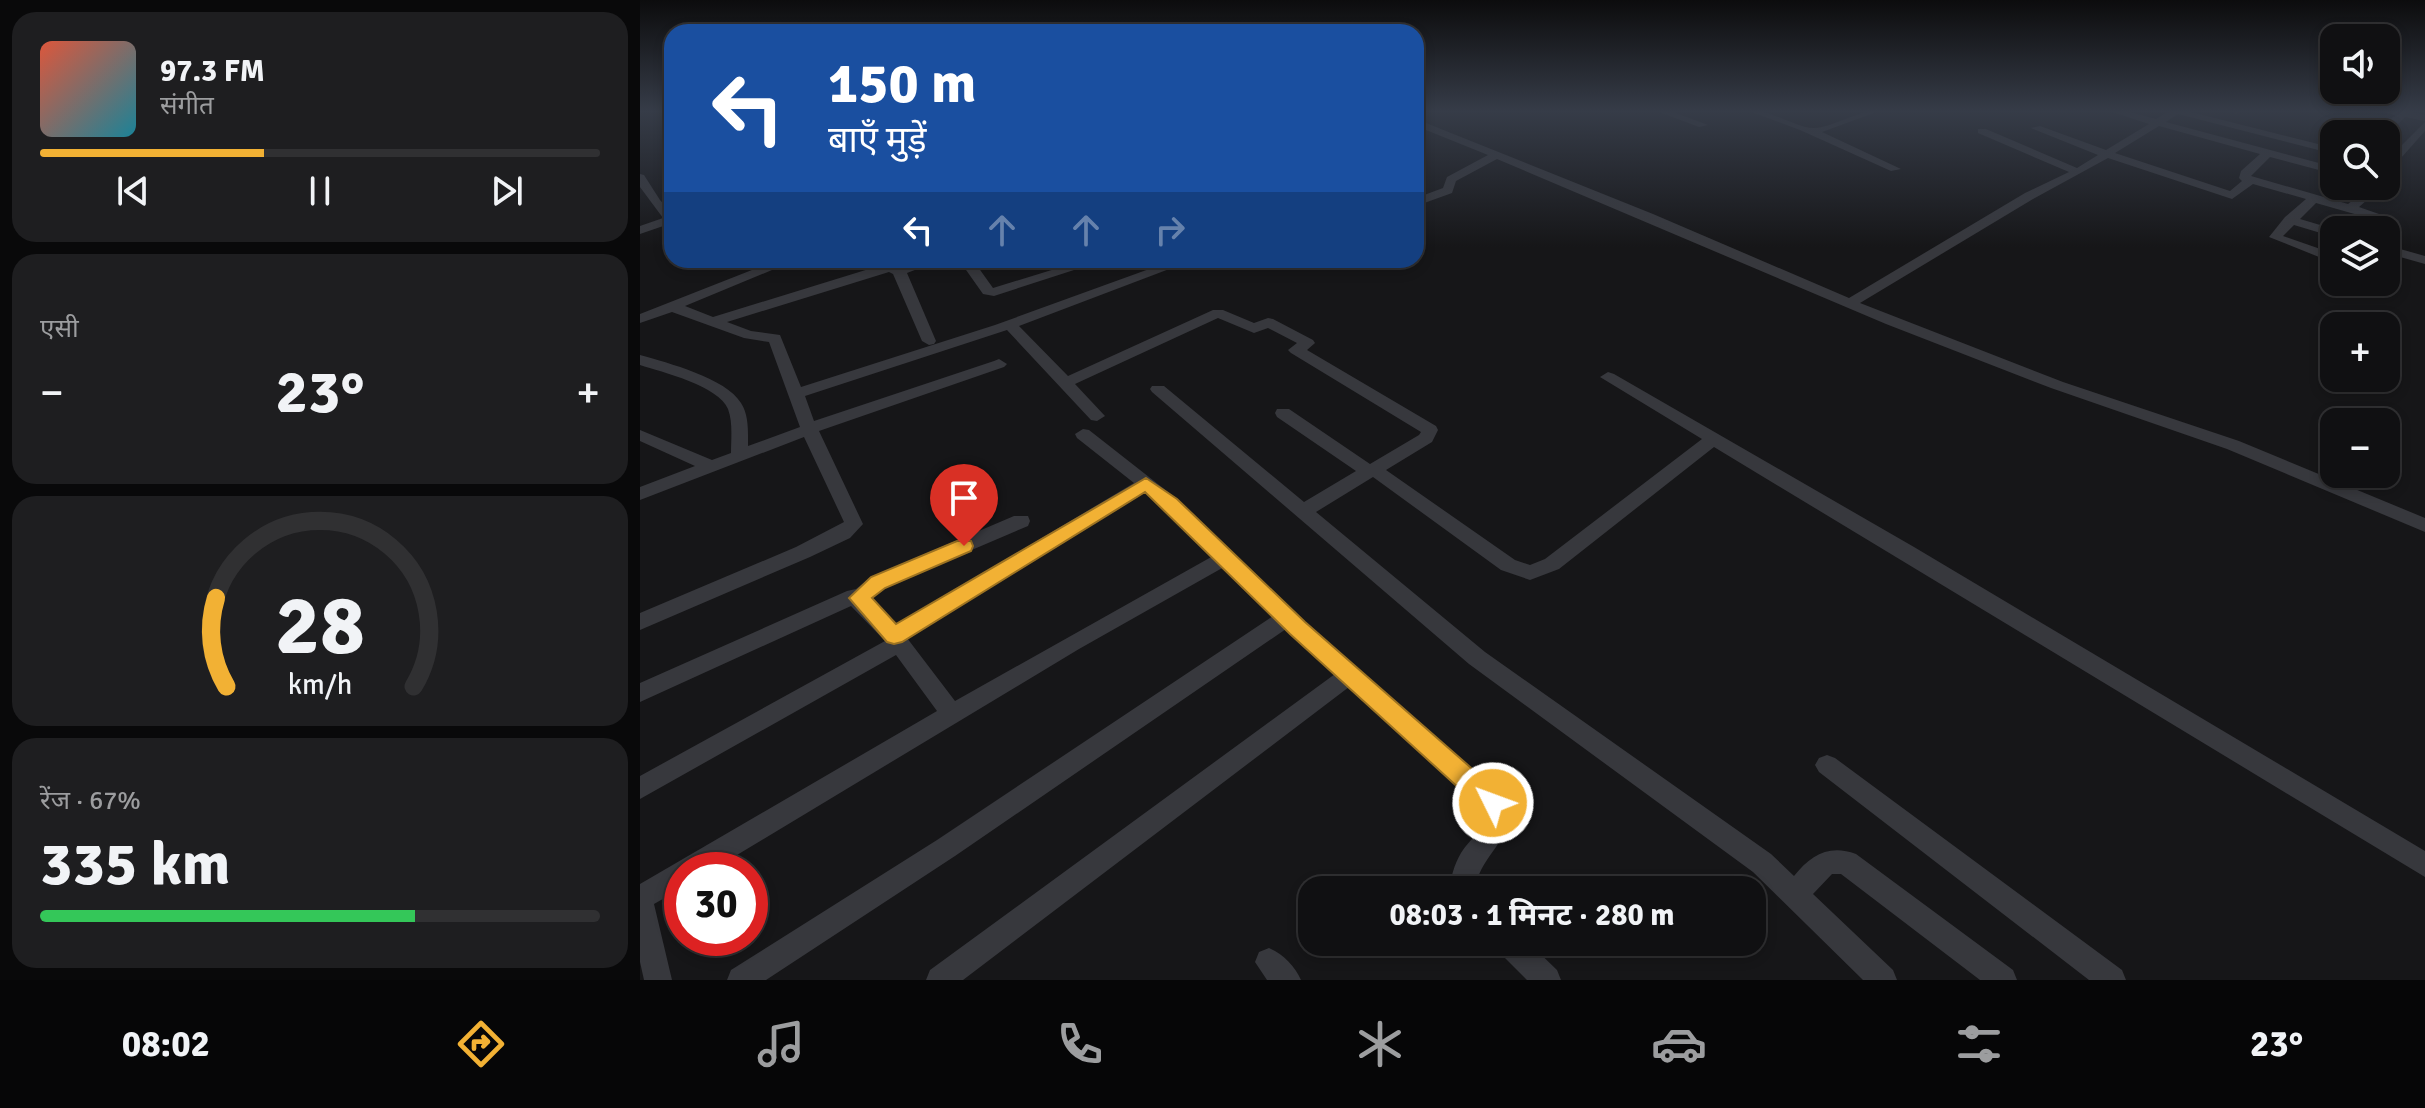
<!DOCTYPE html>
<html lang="hi">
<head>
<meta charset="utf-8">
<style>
  :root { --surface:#101012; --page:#1e1e20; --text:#f1f3f6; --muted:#9c9d9f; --line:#303032; --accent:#f2b134 }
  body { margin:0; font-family:Signika,"Noto Sans Devanagari",sans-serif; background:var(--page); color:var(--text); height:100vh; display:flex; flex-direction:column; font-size:30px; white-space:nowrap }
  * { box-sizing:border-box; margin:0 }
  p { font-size:26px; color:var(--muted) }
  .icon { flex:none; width:44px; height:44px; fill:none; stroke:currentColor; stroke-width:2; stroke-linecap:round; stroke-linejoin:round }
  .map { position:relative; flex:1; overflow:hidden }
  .sheet { display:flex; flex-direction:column; gap:12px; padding:12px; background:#09090a; width:640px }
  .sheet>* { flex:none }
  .top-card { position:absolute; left:24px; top:24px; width:760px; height:244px; border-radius:24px; box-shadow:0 4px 12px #0003,0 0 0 2px var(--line); background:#1a4fa0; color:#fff; overflow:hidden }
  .fabs { position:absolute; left:1680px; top:24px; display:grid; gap:16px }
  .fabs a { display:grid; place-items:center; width:80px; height:80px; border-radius:16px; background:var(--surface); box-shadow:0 4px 12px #0003,0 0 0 2px var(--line); font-size:40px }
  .speed { position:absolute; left:24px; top:852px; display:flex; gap:16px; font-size:40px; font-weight:700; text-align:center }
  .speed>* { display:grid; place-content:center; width:104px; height:104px; border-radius:50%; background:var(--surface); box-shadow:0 4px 12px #0003,0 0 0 2px var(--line); line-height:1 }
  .speed .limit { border:12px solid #d22; background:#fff; color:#111 }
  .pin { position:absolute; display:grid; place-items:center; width:68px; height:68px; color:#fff; margin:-82px -34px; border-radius:50% 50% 50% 0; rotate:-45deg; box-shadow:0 0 8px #0007 }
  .pin .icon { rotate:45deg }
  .me { position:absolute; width:88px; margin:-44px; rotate:312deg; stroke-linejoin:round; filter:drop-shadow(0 0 6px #0008) }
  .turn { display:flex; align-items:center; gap:28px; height:168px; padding:0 32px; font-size:36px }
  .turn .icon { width:104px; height:104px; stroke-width:2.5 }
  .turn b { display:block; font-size:56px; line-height:68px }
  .lanes { display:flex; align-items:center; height:76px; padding:0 32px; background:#0003; justify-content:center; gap:40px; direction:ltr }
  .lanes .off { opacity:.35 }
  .big { font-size:60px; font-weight:700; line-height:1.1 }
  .sheet .card { flex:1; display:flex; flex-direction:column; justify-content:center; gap:12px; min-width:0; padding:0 28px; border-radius:24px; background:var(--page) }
  .sheet .dial { align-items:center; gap:0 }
  .dial svg { height:208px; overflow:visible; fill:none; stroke:var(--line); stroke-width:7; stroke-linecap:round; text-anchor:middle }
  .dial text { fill:var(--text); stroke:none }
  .song { display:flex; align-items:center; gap:24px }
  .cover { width:96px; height:96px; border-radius:12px; background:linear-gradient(135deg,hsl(10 70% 55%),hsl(190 70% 35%)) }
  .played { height:8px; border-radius:4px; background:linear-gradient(90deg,var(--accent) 40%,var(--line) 40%) }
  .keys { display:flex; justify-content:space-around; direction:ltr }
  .heat { display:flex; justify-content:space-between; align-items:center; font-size:44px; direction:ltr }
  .charge { height:12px; border-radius:6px; background:linear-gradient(90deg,#34c759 67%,var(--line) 0) }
  .trip { position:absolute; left:658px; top:876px; width:468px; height:80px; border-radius:24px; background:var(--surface); box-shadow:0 4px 12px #0003,0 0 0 2px var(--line); font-weight:700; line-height:80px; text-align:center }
  .menu { display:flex; height:128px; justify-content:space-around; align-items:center; background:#060607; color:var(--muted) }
  .menu .icon { width:56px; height:56px }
  .menu .current { color:var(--accent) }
  .menu b { font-size:36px; color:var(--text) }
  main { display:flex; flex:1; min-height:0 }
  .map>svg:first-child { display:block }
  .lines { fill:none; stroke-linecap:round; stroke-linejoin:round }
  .street { fill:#37383d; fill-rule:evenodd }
  .route { fill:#f2b134; stroke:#9d7322; stroke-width:2 }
</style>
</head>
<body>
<main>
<section class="sheet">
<div class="card">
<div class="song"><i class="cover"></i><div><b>97.3 FM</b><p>संगीत</p></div></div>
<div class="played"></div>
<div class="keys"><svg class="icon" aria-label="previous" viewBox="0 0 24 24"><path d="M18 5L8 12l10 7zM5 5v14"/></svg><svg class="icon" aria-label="pause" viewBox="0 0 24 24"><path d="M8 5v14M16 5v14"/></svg><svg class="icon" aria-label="next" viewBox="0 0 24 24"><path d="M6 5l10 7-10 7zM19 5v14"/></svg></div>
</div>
<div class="card"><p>एसी</p>
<div class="heat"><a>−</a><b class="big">23°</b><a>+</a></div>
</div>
<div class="card dial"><svg viewBox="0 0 100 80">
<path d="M14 69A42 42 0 1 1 86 69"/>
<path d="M14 69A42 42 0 0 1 10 35" stroke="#f2b134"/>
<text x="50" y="56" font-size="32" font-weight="700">28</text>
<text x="50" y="72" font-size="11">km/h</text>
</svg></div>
<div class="card"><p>रेंज · 67%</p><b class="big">335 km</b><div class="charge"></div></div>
</section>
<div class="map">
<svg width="1785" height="980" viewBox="0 0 1785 980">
  <rect width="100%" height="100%" fill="#161618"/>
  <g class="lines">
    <path class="street" d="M1014,110H1028L1068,125L1059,127Z
      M1106,110C1132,109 1155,128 1174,128C1192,128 1217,110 1242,110L1182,132L1261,169L1251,171L1160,130Z
      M1466,110H1482L1516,119L1531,110H1543L1694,148V154L1538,114L1526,122L1694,167V174L1630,157L1611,176L1708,204L1730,186H1743L1719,207L1759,221L1753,225L1676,203L1660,219L1697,230H1694V237L1654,225L1643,236L1689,252L1691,255L1684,259L1629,237L1645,217L1666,199L1613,184L1592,199L1468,158L1393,199L1220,303L1423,382L1599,441L1785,518V532L1587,449L1411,388L1246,324L857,159L816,181L812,193L776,206V198L803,188L807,177L848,155L776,126V119L1013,214L1209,298L1385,193L1429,172L1338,133V129H1346L1437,168L1458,155L1391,128L1400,126L1466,150L1509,124ZM1519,126L1620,154L1601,171L1599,178L1602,181L1590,191L1475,153Z
      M1592,110H1602L1596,114Z
      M1739,110H1763L1785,115V121L1765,117L1746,136V134H1738L1755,115Z
      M1785,122V131L1761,158H1753V154Z
      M1746,165L1757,173L1746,181Z
      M0,174L4,175L20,200L32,213V223L0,234V226L23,218L0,187Z
      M1746,245L1785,256V264L1746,253Z
      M113,260H127L132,270L45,306L73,317L245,264L259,266L280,260H301L267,273L296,341L294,344L289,345L282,341L253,274L249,272L87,322L111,331L140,335L161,387L355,325L534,260H553L379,326L428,376L573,310H583L614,323L628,318L633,319L673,340L675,343L667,350L796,426L798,430L792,442L746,470L875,560L890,565L905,559L1062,439L960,377L968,372L974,374L1274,547L1785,851V877L1074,447L919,569L890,580L861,570L733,477L676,512L845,652L1131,854L1154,876C1171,855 1189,844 1216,854L1373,970L1377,980H1340L1201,874H1192L1173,894L1253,970L1257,980H1223L1113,872L829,664L512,392L510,389L512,386H524L664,502L716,471L637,417L635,413L637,409H649L730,464L779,435L781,432L651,353L648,350L657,343L628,328L614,333L578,318L435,384L465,416L457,421L451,420L367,330L165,396L174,421L354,361L359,359L367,364L364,367L179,431L223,524L210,538L170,557L0,630V613L156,547L204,522L164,437L0,500V487L55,466L0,441V430L72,460L91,453C91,439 93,422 88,409C79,386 22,372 0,365V355C28,363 86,378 101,403C109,415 108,432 108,446L160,427L129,342L104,338L32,312L0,323V314L117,268Z
      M319,260H333L353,288L444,260H465L354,296L343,294Z
      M443,429L449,430L537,499L665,622L862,795C882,840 840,850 835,890H809C811,877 814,865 821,853C830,838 848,828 843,809L709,687L323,980H286L290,970L695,674L646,629L315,856L126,980H87L91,970L297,840L633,616L584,567L439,649L72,870H42V888L14,904L32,980H4L0,962V884L297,711L256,655L0,799V776L245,641L211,606L0,702V683L207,591L216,589L231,577L374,516H388L390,521L388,526L245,587L230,600L256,625L494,483L437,438L435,434ZM506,492L573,556L315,701L267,638Z
      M1187,755L1195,758L1482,970L1486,980H1449L1179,772L1175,765L1179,758Z
      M855,942H888L917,970L921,980H887L859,952Z
      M629,948C643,954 655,966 661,980H627L615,962L619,952Z"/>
  </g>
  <linearGradient id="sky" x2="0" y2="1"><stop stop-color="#0c0c0d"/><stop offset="0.45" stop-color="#363c48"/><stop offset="1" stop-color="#363c48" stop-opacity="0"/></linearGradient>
  <rect width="1785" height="247" fill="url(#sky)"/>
  <path class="route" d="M506,478L537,499L665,622L862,795L865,803L862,811L853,814L844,811L650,634L505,492L262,642L254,644L247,642L209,598L231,577L317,541H331L333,546L331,551L245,588L232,598L256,624Z"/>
</svg>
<div class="fabs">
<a><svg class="icon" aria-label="sound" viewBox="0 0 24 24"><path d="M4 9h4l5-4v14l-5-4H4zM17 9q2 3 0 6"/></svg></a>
<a><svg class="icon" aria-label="search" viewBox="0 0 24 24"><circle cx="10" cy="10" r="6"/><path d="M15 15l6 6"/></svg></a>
<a><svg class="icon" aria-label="layers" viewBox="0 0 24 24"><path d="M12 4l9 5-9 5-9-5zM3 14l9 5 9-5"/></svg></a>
<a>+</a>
<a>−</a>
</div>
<div class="speed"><div class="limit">30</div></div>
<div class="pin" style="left:324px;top:546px;background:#d93025"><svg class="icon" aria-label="arrive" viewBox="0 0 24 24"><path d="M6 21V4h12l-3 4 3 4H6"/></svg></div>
<svg class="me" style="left:853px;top:803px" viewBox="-20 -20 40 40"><circle r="17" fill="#f2b134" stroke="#fff" stroke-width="3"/><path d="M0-11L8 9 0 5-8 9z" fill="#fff"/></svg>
<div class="trip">08:03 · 1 मिनट · 280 m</div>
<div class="top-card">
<div class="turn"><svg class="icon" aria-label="left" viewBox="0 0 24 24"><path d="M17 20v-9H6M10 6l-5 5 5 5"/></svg><div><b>150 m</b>बाएँ मुड़ें</div></div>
<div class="lanes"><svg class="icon" aria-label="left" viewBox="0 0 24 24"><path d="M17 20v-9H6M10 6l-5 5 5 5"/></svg><svg class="icon off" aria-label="ahead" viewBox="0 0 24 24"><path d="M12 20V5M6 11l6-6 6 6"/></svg><svg class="icon off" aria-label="ahead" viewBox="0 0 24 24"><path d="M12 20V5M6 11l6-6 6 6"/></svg><svg class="icon off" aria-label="right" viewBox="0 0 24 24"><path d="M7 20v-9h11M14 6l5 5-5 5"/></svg></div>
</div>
</div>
</main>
<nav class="menu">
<b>08:02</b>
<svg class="icon current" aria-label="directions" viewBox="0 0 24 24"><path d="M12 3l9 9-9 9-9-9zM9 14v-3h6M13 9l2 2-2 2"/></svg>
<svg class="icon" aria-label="music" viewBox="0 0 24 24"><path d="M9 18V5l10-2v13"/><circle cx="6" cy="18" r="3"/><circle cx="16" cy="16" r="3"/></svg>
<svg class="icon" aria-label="phone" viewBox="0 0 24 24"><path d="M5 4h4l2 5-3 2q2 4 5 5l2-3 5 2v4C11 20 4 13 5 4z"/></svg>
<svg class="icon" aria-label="climate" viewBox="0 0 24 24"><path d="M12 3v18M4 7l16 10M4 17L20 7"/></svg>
<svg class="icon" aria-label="car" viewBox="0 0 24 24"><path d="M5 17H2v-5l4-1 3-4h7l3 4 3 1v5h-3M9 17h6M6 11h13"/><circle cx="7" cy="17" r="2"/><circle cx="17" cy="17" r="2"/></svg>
<svg class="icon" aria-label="filters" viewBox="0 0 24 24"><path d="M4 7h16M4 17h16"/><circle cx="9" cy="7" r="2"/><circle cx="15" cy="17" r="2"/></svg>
<b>23°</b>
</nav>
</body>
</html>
